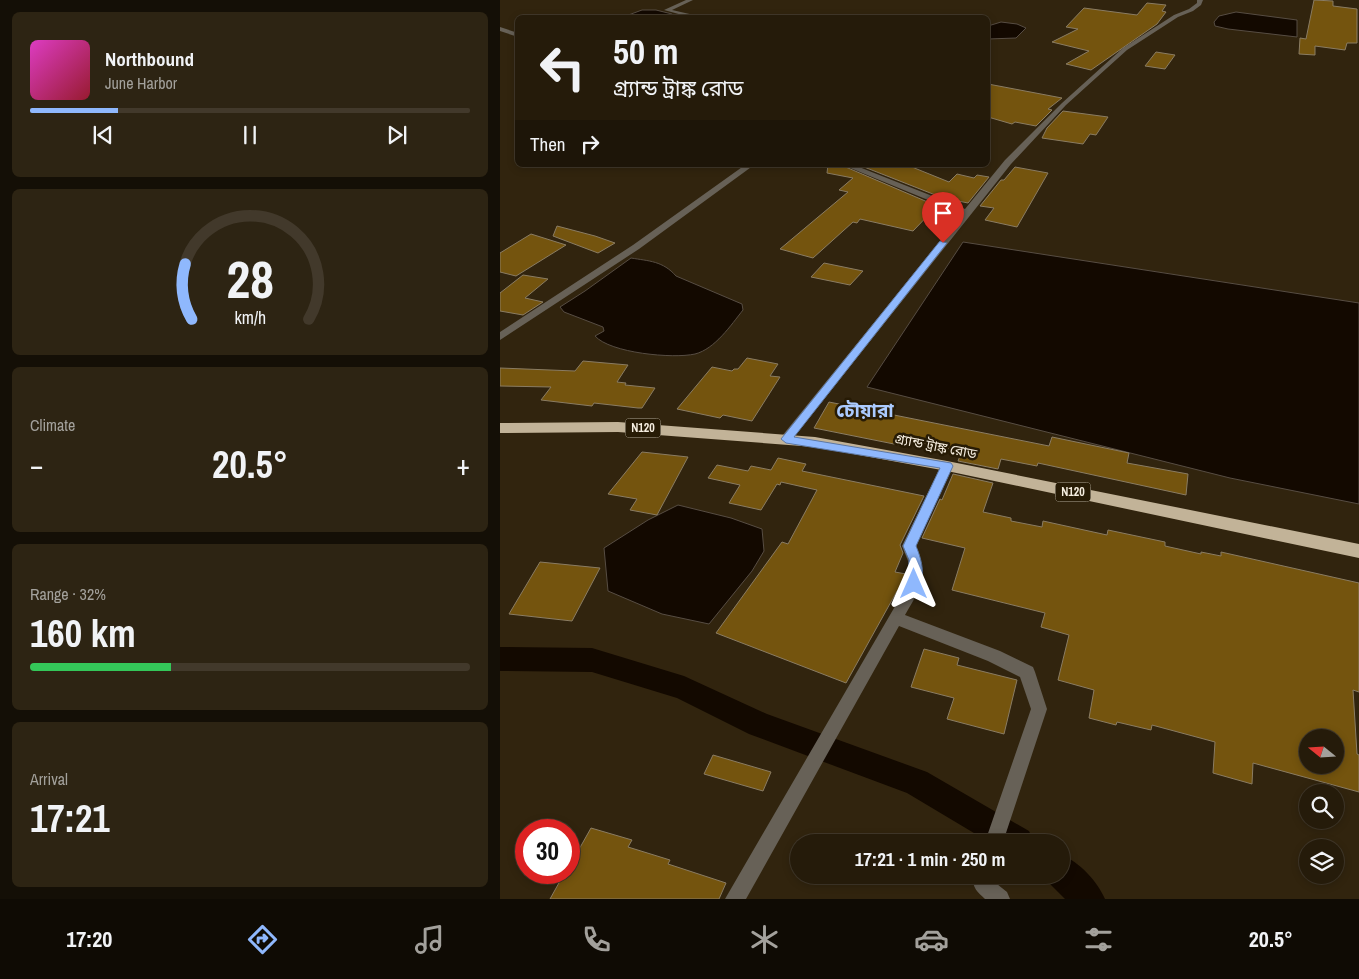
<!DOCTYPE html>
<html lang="en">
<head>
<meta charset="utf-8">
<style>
  :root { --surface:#251b0a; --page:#2d2413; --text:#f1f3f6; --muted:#a3a19c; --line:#42392b; --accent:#8fb8fd }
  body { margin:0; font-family:"Archivo Narrow","Noto Sans Bengali",sans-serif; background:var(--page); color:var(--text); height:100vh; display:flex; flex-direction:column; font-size:19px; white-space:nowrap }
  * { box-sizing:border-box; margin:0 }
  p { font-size:16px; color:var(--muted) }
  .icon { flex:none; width:28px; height:28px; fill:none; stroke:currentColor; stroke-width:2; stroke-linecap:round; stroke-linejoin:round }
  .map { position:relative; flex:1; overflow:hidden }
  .side { display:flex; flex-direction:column; gap:12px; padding:12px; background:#140f06; width:500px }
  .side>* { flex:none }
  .hud { position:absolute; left:15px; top:15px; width:475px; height:152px; border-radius:8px; box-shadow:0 2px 8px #0003,0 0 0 1px var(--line); background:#251b0a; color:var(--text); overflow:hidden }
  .needle { width:32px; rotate:288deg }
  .controls { position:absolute; left:799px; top:729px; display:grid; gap:10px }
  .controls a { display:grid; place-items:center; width:45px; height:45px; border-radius:50%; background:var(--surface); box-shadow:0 2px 8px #0003,0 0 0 1px var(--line); font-size:25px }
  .speed { position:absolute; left:15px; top:819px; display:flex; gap:10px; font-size:25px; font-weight:700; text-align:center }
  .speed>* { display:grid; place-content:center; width:65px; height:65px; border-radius:50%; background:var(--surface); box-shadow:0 2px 8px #0003,0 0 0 1px var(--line); line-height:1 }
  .speed .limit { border:8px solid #d22; background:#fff; color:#111 }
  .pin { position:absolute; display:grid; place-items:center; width:42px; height:42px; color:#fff; margin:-51px -21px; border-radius:50% 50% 50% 0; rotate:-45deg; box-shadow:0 0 5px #0007 }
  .pin .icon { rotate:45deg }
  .me { position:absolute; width:55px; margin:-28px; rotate:0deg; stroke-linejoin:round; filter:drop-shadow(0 0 4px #0008) }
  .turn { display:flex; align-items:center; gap:18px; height:105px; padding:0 15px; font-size:22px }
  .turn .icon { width:65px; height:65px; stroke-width:2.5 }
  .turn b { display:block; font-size:35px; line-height:42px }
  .then { display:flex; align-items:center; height:48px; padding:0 15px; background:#0003; gap:10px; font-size:19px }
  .big { font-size:38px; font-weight:700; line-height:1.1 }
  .side .card { flex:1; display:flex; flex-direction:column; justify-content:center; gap:8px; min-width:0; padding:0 18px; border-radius:8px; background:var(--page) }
  .side .dial { align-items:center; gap:0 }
  .dial svg { height:130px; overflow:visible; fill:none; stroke:var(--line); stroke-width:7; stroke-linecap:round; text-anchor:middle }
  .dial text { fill:var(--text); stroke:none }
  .song { display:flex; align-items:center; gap:15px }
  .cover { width:60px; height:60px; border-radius:8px; background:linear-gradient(135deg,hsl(310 70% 55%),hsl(350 70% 35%)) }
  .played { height:5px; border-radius:2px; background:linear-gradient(90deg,var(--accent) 20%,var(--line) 20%) }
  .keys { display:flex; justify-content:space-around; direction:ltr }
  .heat { display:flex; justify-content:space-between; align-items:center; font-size:28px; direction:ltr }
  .charge { height:8px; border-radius:4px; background:linear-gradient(90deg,#34c759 32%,var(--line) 0) }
  .trip { position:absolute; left:290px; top:834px; width:280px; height:50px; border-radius:25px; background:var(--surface); box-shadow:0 2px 8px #0003,0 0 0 1px var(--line); font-weight:700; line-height:50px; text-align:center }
  .tab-bar { display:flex; height:80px; justify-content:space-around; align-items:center; background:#0f0b04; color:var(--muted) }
  .tab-bar .icon { width:35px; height:35px }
  .tab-bar .selected { color:var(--accent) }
  .tab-bar b { font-size:22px; color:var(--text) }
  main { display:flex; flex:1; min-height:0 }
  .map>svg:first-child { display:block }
  .water { fill:#130900; stroke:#574d43 }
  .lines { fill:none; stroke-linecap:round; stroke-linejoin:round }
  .canal { fill:#130900; fill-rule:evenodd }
  .building { fill:#74540e; stroke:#8a7c63; fill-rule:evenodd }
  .minor { fill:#676157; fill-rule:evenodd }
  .highway { fill:#c2b398; fill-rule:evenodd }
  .route { fill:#8fb8fd; stroke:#5d78a4 }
  .labels { text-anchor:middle; stroke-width:5; stroke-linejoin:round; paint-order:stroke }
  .shield { fill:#271b05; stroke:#b7ae9e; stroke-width:1 }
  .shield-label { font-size:12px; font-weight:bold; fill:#f5eddf }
  .street-label { font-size:14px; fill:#f5eddf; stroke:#271b05 }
  .district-label { font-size:19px; font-weight:bold; fill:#abcafd; stroke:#271b05 }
</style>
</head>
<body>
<main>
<section class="side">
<div class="card">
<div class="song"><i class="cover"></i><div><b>Northbound</b><p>June Harbor</p></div></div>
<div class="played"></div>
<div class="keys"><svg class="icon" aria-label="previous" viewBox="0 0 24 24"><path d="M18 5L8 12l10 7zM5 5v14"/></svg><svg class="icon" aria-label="pause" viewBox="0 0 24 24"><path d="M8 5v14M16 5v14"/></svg><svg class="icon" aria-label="next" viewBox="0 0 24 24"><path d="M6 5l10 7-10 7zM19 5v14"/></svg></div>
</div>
<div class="card dial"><svg viewBox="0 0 100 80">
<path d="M14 69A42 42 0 1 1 86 69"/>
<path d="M14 69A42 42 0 0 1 10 35" stroke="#8fb8fd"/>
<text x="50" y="56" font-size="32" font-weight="700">28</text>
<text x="50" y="72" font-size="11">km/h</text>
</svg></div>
<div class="card"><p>Climate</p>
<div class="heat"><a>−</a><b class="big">20.5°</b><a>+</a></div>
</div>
<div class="card"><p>Range · 32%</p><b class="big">160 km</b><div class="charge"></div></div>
<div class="card"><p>Arrival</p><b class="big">17:21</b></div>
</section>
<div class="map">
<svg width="859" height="899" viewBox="0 0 859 899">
  <rect width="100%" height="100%" fill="#31240e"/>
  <path class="water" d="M142,10H156L172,14L169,17H123Z
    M736,12L797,20V37L728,29L715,26L714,22L719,16Z
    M501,22L517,24L526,28L516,38L488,39V26Z
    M463,242L859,303V504L730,478L367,387Z
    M131,258C149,261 163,261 176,276L242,304L243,310C231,325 215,349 195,354C173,359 110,353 95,336L104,331L103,327L64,312L60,307L85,291Z
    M178,505L231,518L262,529L264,551L252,571L209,624L162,614L108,591L104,548L148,520Z"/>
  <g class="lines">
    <path class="canal" d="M0,647L92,648L184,676L267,714L427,772L529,831L534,842H489L407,793L249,734L177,698L92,672L0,671Z
      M561,855C580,862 597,881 605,899H565L549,883L546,875H561Z"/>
  </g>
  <path class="building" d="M814,0L833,1V6L857,9V43H847L845,50L815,46V55L799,54L800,38L806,39Z
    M647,3L666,5L662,11L666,12L657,24L591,70L566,64L589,51L552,42L578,29L566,27L584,8L637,15Z
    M656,52L675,55L665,69L645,66Z
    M488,84L562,98L548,109L552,110L536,126L515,122L512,124L488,117Z
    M563,111L608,117L596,135L590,134L583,144L542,138L547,128Z
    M328,165H341L437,206L413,231L360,219L357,223L353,222L313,258L280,249L348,192L339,190L353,178L327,173Z
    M359,165H407L449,182L457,174L474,178L477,175L489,177L468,203L443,198Z
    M515,167L548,173L517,227L485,220L494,208L480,206L501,180H504Z
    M57,226L95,236L115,243L98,253L53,236Z
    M31,234L66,245L16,276L0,272V253Z
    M324,263L363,271L350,285L311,277Z
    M23,275L48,279L25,298L43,302L23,315L0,311V293Z
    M247,358L278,364L270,376L280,377L252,421L223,415L220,418L177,409L212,367L232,371L234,369H238Z
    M83,361L128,365L117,382L126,383L125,385L155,388L142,408H138L94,403L92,406L41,400L51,387L0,386V368L75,371Z
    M329,402L549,446L552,437L629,453L627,463L688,474L686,495L538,463L537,466L501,459L498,469L458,461L462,451L407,440L404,446L314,428Z
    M142,452L188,457L157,515L130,510L137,499L108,494Z
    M278,458L306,464L302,471L424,496L400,545L403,553L395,572L406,574L401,592L397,591L346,683L216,633L282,542L288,544L317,490L281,482L280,485L277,484L261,510L229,503L240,485L208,478L217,465L248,471L251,466L271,470Z
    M453,474L493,483L483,512L511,518V521L542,527L543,521L607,535L608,530L665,542V546L701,554V552L721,556V552L859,583V692L853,690L857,754L859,755V792L753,763L752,784L713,773L715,742L652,725L651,730L617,722L616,725L589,718L594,690L558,680L569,635L541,627L545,613L452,590L465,548L422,538L440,499L442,500ZM808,738H835V765H808Z
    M40,562L100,568L72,621L9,614Z
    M424,649L459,658L457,665L517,680L504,734L447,719L454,698L411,687Z
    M213,755L271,772L263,791L204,774Z
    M91,828L132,840L128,847L170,860L168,864L226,883L219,899H50L65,872H69V867Z"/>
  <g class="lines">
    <path class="minor" d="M186,0H193L172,10L194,15V17L185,18L186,16L164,10Z
      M697,0H703L701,5L693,11L678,17L627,50L566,105L511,164L290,442H282L280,439L282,436L462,214L343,165H354L465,209L505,160L562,103L623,48L674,15L689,9L697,3Z
      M0,27L18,33V37L0,31Z
      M245,165H254L139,249L0,340V332L133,245Z
      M447,462L452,463L453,466L416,546C429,578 421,587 405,615L500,651L533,667L535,672L547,709L503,842H485L531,709L520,677L488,661L399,626L246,899H225L408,584V561L402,546L441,466L442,463Z
      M473,875H493L492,880L507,892L510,899H485C476,891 472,887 473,875Z"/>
    <path class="highway" d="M118,422L315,437L447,461L859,544V558L447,471L315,447L118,432L0,433V423Z"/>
  </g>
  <path class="route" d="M440,241L447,243L294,437L451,463L453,466L416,546C421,558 426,575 419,587L414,589L410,587L408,584L409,560L403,546L440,468L286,443L281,439Z"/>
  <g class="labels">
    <g class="shield">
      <rect x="125.5" y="418.5" width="35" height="19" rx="4"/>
      <rect x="555.5" y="482.5" width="35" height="19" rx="4"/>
    </g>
    <g class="shield-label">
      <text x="143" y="432">N120</text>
      <text x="573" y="496">N120</text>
    </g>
    <g class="street-label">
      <text transform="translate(436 446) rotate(11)" y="5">গ্র্যান্ড ট্রাঙ্ক রোড</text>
    </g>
    <g class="district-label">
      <text x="365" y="417">চৌয়ারা</text>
    </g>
  </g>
</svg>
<div class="controls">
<a><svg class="needle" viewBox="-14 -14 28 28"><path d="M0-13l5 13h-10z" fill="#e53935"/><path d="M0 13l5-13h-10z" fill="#a3a19c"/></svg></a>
<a><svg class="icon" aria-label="search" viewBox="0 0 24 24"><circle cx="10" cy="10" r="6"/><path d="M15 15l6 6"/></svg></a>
<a><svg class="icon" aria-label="layers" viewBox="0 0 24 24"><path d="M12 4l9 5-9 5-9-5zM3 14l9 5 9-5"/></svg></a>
</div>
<div class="speed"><div class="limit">30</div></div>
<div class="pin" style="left:443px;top:243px;background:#d93025"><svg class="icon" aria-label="arrive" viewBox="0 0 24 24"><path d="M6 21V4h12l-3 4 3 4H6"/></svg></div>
<svg class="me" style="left:414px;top:584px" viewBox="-20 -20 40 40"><path d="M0-17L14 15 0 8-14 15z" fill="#8fb8fd" stroke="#fff" stroke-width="4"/></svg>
<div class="trip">17:21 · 1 min · 250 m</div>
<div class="hud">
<div class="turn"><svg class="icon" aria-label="left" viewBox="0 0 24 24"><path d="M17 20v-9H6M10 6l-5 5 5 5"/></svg><div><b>50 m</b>গ্র্যান্ড ট্রাঙ্ক রোড</div></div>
<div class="then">Then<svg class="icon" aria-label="right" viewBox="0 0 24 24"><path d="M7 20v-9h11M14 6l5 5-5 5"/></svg></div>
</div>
</div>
</main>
<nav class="tab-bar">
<b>17:20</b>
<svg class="icon selected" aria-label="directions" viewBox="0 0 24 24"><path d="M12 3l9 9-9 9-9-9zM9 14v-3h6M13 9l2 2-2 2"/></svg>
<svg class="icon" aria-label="music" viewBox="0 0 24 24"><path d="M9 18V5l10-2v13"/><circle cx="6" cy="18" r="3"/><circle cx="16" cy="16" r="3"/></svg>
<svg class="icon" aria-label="phone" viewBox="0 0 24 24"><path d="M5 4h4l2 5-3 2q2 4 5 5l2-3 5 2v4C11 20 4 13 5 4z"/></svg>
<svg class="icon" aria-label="climate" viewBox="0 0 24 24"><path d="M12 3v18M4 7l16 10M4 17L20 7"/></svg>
<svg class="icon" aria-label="car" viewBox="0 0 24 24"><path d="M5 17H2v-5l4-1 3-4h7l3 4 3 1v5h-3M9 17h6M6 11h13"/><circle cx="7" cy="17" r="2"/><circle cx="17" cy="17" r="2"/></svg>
<svg class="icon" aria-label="filters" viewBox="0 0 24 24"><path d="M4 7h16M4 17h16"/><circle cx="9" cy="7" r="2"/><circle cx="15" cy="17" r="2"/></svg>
<b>20.5°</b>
</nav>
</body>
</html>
